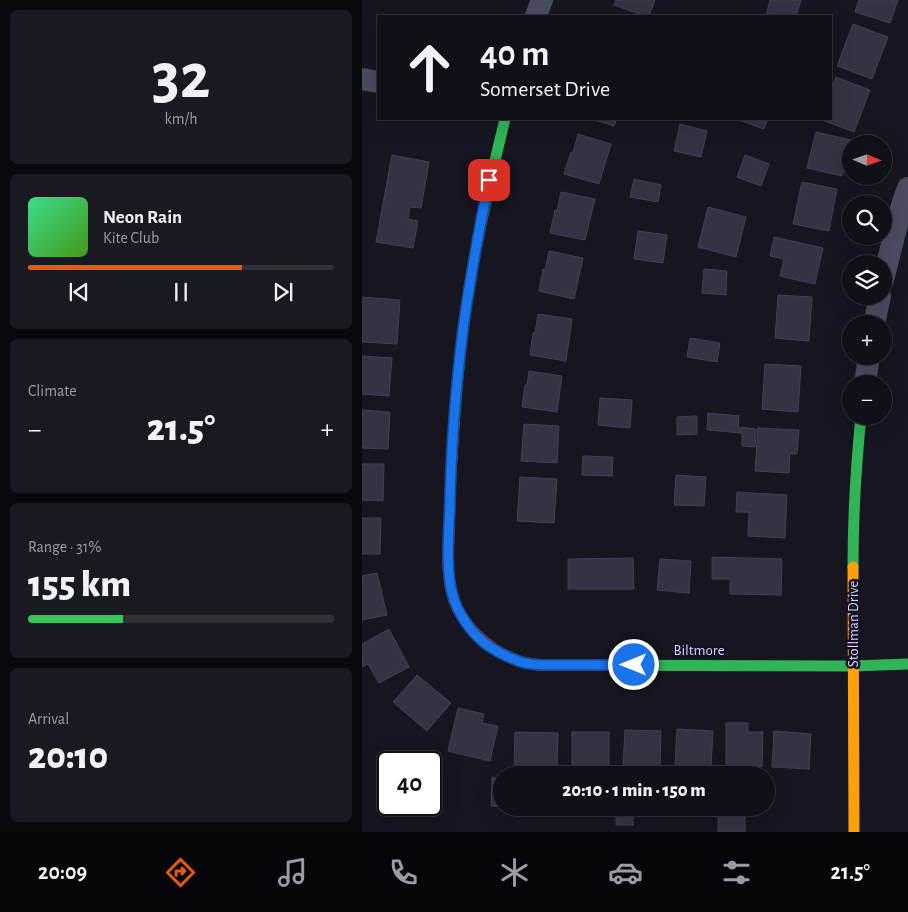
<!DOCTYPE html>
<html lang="en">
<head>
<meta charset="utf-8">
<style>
  :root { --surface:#101018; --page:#191921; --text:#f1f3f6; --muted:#9c9da2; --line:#303037; --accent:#ea580c }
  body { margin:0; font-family:"Alegreya Sans",sans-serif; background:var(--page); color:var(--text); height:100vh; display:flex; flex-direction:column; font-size:19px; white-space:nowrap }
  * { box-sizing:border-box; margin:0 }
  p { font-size:16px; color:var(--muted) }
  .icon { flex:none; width:28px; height:28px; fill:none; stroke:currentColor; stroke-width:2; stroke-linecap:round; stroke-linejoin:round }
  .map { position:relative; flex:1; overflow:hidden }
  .sheet { display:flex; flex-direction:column; gap:10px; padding:10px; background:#09090d; width:362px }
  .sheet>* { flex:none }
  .top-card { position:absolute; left:15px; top:15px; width:455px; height:105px; border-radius:0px; box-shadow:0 5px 20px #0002,0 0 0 1px var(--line); background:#101018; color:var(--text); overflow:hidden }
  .needle { width:32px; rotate:92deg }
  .controls { position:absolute; left:480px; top:135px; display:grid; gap:10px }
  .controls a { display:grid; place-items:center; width:50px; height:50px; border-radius:50%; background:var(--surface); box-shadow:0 5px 20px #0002,0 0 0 1px var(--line); font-size:25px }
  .speed { position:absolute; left:15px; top:751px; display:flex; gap:10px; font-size:25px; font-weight:700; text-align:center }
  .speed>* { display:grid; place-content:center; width:65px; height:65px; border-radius:50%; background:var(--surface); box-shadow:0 5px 20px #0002,0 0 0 1px var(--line); line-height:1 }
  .speed .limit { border:2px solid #111; border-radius:8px; background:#fff; color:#111 }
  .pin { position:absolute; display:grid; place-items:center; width:42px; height:42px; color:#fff; margin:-21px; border-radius:10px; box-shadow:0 2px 8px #0006 }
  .me { position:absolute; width:55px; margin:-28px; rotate:270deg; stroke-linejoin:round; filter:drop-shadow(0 0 4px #0008) }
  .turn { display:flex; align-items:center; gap:18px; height:105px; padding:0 20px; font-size:22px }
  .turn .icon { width:65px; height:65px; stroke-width:2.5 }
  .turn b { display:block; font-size:35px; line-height:42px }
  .big { font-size:38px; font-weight:800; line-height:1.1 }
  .sheet .card { flex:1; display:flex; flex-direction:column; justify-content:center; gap:8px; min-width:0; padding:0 18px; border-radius:8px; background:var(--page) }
  .sheet .dial { align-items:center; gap:0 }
  .dial b { font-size:65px; line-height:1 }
  .song { display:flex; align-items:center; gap:15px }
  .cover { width:60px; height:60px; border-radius:8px; background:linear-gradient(135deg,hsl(150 70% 55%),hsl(100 70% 35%)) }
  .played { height:5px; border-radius:2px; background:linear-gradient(90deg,var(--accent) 70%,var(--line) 70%) }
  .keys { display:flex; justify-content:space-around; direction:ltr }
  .heat { display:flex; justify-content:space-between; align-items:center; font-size:28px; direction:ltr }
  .charge { height:8px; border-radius:4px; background:linear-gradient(90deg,#34c759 31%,var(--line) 0) }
  .trip { position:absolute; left:131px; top:766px; width:282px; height:50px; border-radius:25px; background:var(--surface); box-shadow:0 5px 20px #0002,0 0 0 1px var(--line); font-weight:800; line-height:50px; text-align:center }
  .dock { display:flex; height:80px; justify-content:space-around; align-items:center; background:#06060a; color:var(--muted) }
  .dock .icon { width:35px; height:35px }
  .dock .active { color:var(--accent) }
  .dock b { font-size:22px; color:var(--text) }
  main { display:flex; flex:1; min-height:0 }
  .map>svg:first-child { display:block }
  .building { fill:#353343; stroke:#434054 }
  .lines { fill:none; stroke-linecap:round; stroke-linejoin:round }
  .street { stroke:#4b4b61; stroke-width:22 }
  .fast { stroke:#30b455; stroke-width:11 }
  .slow { stroke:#ff9f0a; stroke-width:11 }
  .jam { stroke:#e5322d; stroke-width:11 }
  .route-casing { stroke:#114b97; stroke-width:12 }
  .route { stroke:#1a73e8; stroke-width:9 }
  .labels { text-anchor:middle; stroke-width:5; stroke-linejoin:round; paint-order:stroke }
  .street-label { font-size:15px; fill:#d9d6fe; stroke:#131025 }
</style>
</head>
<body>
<main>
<section class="sheet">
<div class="card dial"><b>32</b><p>km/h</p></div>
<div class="card">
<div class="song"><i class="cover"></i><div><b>Neon Rain</b><p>Kite Club</p></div></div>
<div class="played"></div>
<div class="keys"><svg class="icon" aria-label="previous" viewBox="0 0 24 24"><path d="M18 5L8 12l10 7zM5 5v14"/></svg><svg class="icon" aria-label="pause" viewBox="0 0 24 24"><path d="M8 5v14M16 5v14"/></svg><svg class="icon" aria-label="next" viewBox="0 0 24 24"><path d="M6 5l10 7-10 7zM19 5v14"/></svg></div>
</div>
<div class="card"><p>Climate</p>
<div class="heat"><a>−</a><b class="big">21.5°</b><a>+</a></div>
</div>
<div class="card"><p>Range · 31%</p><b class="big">155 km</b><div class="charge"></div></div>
<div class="card"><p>Arrival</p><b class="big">20:10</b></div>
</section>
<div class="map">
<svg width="546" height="832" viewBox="0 0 546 832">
  <rect width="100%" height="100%" fill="#161520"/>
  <path class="building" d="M254,0H293L287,16H283L252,5Z
    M408,0H439L434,16H404Z
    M497,0H536L528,23L493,12Z
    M491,24L526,37L510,79L475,66Z
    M474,77L508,90L492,132L458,119H469V90Z
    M229,119H255L252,126Z
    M374,119H406L402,129Z
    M318,124L345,131L339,157L312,151Z
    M454,132L489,140L480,176L445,168Z
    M216,134L249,144L237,184L202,174L209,152L211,153Z
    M30,155L67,162L59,208L48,207L46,219L56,221L51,248L14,242Z
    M383,155L407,164L399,186L375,177Z
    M272,179L299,185L296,202L268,197Z
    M440,182L475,189L467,231L431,224Z
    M199,192L233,199L223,240L188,233L193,210L195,211Z
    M346,207L384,217L374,257L336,247Z
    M276,231L305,235L301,263L272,259Z
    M412,237L461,248L453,284L418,276L422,259L408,256Z
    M187,251L221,258L212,299L177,291L181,269L183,270Z
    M342,269L365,271L364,295L340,293Z
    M416,295L450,297L447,341L413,338Z
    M0,297L38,300L35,344L0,342Z
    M176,314L210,319L204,361L168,355L171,333H173Z
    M328,338L358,343L355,362L325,357Z
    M0,356L30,358L27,396L0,394Z
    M403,364L439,366L436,412L400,409Z
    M167,371L200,376L195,412L160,407L163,385H165Z
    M238,398L270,400L268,428L236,425Z
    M0,410L28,412L26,449L0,448Z
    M346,413L377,416L376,427L394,429L393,447L380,446V433L345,430Z
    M335,416V434L315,435V417Z
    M162,424L197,426L195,463L159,461Z
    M396,428L437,430L435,454H428L427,473L393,471Z
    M221,456L251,457L250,476L220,475Z
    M0,464H22L21,501L0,500Z
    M314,475L344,477L342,506L312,505Z
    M158,477L195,479L192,523L155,521Z
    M375,492L425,495L423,538L386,536L387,512H374Z
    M0,518H19L18,554H0Z
    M350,557L420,559L419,595L368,594V579H350Z
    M271,558L272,589H206V559Z
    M298,559L329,561L327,593L295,590Z
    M15,573L25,615L0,620V576Z
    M27,629L47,667L17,683L6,664L0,667V644Z
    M55,675L89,703L65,731L31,702Z
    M96,708L122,714L120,723L136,726L128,761L86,751Z
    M364,723H386V732H401L400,767H364Z
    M315,729L351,731L349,768L313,766Z
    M263,730L299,731L298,767L261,766Z
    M412,731L449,734L447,769L410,767Z
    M153,732L196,733L195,770L152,769Z
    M210,732H247V769H210Z
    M130,777L140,778V807L129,806Z
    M254,808H271V825H254Z
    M356,812H383V832H356Z"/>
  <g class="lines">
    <path class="street" d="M174,16L180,0
      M0,79L16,82
      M521,280L540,205L546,188
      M512,324L518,296
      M503,384L507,356"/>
    <path class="fast" d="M90,458C93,406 97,354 105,302C114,241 128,180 143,119
      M491,567C491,517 494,466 499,416
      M141,654L159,662L177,665L491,666L546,664"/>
    <path class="slow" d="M491,567L492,832"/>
    <path class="jam" d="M90,458C88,484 88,510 87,536C86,554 85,572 89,590C94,617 117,641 141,654"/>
  </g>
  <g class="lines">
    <defs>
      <path id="route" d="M127,180C117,230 108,279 101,329C94,386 89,445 88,502C87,529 83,571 91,596C96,614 110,634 125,645C135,652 147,658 159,662C172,666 186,665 200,665C224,665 248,665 272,665"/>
    </defs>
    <use href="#route" class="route-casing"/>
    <use href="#route" class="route"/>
  </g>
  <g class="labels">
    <g class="street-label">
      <text transform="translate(491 624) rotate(-90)" y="5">Stollman Drive</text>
      <text x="337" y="655">Biltmore</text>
    </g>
  </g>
</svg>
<div class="controls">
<a><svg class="needle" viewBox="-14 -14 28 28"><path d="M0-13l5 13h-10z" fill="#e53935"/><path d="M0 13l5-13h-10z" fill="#9c9da2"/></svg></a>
<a><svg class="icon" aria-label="search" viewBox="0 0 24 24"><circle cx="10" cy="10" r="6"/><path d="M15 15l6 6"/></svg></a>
<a><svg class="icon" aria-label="layers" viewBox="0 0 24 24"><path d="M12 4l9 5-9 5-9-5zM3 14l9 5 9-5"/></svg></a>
<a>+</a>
<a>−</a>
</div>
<div class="speed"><div class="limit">40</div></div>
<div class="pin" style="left:127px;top:180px;background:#d93025"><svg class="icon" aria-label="arrive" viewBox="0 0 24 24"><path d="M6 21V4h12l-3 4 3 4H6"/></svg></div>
<svg class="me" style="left:272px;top:665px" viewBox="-20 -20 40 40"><circle r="17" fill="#1a73e8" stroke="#fff" stroke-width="3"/><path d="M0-11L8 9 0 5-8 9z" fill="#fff"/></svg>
<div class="trip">20:10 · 1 min · 150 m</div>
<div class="top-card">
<div class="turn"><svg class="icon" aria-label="ahead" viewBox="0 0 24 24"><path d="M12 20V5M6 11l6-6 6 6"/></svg><div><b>40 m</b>Somerset Drive</div></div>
</div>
</div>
</main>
<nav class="dock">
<b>20:09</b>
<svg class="icon active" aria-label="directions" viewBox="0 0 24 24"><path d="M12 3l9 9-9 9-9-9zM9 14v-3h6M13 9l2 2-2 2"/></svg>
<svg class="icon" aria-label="music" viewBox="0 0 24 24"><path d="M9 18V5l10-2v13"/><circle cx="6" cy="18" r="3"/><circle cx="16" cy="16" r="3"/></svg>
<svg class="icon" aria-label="phone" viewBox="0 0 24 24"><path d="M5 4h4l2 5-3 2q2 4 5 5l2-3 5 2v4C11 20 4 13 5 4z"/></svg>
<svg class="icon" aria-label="climate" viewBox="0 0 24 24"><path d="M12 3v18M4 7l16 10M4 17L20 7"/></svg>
<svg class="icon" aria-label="car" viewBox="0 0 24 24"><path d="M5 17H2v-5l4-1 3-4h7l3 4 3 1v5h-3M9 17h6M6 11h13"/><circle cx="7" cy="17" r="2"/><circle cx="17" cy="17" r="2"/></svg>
<svg class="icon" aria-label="filters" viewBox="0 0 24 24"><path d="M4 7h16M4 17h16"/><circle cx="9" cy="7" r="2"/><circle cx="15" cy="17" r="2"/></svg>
<b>21.5°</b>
</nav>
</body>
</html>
